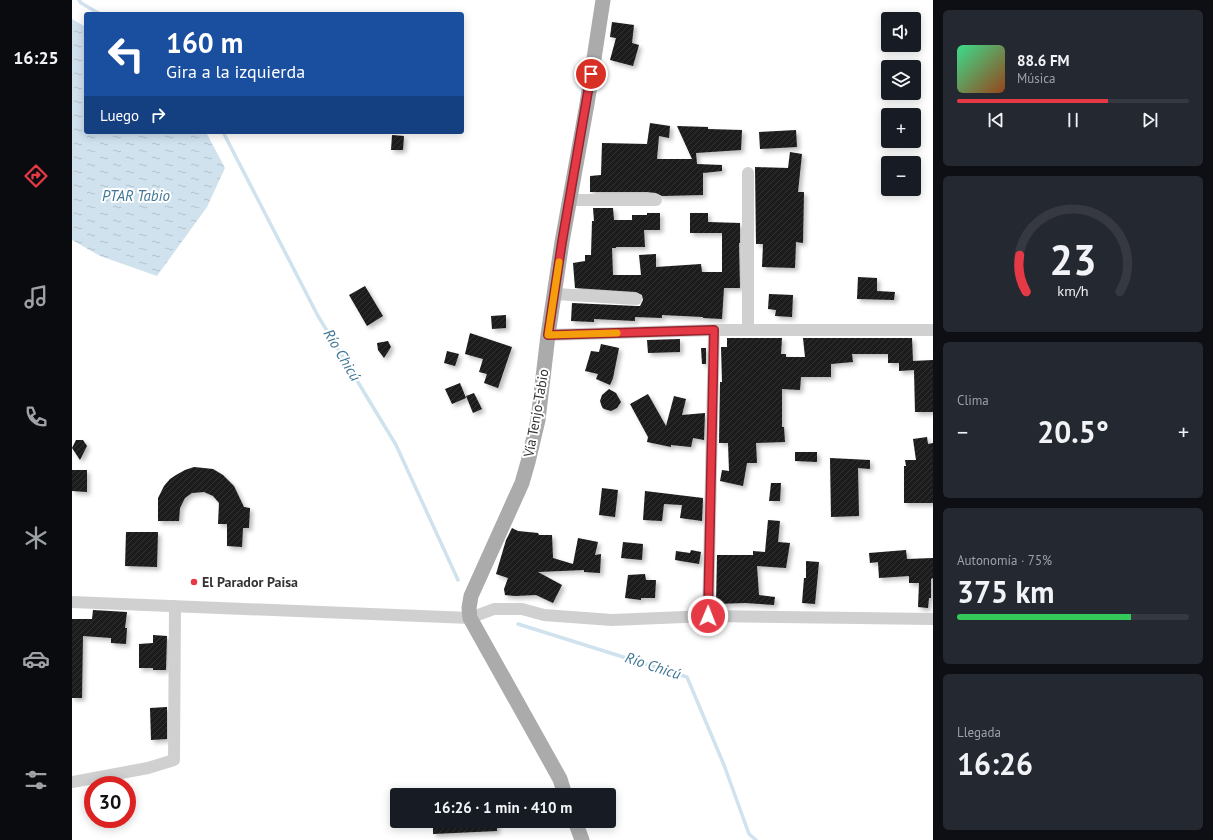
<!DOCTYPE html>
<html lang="es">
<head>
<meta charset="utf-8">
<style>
  :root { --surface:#171b24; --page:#242831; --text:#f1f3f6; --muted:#9ea1a6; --line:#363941; --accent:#e63946 }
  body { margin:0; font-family:"PT Sans",sans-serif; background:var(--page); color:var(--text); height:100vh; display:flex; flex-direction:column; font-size:15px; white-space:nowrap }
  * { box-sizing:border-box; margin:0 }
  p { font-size:13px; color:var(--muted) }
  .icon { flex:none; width:22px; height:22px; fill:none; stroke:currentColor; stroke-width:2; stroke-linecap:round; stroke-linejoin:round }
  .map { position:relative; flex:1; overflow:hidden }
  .sheet { display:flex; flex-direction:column; gap:10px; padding:10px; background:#0d0f14; width:280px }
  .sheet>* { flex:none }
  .guide { position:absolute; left:12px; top:12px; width:380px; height:122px; border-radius:4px; box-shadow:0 2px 10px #0003; background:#1a4fa0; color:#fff; overflow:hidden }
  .tools { position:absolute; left:809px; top:12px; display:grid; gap:8px }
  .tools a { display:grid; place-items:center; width:40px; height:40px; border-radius:4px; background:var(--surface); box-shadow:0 2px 10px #0003; font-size:20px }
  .speed { position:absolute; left:12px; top:776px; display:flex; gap:8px; font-size:20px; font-weight:700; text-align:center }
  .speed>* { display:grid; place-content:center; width:52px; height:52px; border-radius:50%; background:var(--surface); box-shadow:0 2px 10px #0003; line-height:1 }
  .speed .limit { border:6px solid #d22; background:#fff; color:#111 }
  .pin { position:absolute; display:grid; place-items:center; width:34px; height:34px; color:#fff; margin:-17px; border:2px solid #fff; border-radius:50%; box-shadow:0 1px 4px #0007 }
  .me { position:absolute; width:44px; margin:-22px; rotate:1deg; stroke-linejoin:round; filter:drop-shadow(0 0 3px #0008) }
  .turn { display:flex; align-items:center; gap:14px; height:84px; padding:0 16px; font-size:18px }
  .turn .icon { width:52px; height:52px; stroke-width:2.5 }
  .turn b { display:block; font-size:28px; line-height:34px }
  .then { display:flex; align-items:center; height:38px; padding:0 16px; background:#0003; gap:8px; font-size:15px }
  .big { font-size:30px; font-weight:600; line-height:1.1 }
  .sheet .widget { flex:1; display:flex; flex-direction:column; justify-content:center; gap:6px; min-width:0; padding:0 14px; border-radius:6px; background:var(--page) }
  .sheet .dial { align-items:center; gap:0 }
  .dial svg { height:104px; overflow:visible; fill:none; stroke:var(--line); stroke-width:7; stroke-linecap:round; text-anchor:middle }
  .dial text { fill:var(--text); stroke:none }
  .song { display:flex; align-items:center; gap:12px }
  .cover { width:48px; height:48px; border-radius:6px; background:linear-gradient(135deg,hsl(150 70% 55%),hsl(20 70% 35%)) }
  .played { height:4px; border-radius:2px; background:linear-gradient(90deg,var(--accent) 65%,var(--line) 65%) }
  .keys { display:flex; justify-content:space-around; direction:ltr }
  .heat { display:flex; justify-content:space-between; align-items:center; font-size:22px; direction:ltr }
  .charge { height:6px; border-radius:3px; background:linear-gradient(90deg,#34c759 75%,var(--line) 0) }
  .trip { position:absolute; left:318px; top:788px; width:226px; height:40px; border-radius:4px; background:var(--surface); box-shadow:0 2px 10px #0003; font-weight:600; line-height:40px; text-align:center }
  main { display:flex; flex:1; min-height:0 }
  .menu { display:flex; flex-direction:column; width:72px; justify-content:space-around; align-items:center; background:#090b0e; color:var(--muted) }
  .menu .icon { width:28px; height:28px }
  .menu .selected { color:var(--accent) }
  .menu b { font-size:18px; color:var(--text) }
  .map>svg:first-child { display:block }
  .water { fill:url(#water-ripples) }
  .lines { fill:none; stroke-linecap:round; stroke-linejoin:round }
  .stream { stroke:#cfe2ee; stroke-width:3.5 }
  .building { fill:url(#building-hatch); filter:url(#shadow) }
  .minor { stroke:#d0d0d0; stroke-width:12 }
  .major { stroke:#ababab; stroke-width:15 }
  .route-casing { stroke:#96252e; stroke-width:10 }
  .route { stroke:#e63946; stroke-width:7 }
  .slow { stroke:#f59e0b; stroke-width:7 }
  .poi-dot { fill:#e63946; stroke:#fff; stroke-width:1.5 }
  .labels { text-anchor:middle; stroke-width:4; stroke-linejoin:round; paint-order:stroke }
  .street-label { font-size:14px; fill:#333; stroke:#fff }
  .poi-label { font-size:14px; font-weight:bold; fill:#333; stroke:#fff; text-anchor:start }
  .water-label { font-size:15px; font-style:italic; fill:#3f7597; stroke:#fff }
</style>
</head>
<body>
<main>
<nav class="menu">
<b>16:25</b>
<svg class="icon selected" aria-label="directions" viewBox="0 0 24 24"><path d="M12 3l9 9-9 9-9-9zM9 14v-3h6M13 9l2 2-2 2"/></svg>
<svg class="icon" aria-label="music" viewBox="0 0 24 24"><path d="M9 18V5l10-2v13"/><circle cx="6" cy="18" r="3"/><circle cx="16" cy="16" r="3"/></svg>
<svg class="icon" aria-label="phone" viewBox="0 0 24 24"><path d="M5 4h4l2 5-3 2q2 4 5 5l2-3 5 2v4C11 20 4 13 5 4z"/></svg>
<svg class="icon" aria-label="climate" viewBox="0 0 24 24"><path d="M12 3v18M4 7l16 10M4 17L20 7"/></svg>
<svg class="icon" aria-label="car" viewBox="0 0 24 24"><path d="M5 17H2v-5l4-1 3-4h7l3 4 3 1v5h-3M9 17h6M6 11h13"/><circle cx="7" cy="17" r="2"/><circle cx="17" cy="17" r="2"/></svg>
<svg class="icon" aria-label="filters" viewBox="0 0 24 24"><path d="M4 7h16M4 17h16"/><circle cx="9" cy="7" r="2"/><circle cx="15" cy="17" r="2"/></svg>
</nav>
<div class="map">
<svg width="861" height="840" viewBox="0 0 861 840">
  <defs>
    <pattern id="water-ripples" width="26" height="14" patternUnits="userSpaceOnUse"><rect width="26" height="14" fill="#cfe2ee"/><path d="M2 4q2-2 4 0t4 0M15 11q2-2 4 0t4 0" fill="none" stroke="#b2c2cd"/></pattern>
    <pattern id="building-hatch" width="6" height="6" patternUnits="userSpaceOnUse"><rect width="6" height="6" fill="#1a1a1a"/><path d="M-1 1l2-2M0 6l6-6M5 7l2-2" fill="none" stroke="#333"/></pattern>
    <filter id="shadow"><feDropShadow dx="3" dy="3" stdDeviation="2" flood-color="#0004"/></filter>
  </defs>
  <rect width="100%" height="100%" fill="#fff"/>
  <path class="water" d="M0,19L14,27V132H134L153,168L135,207L85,276L28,256L0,240Z"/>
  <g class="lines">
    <path class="stream" d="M7,0L9,3L28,14
      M151,132L246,316L324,445L386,580
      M446,624L615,677L652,765L677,834L684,840"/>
  </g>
  <path class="building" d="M540,22L562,25L560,43L567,45L561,66L538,60L544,38L538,37Z
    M578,123L598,126L597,138L587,136L585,159H620L605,126L636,127V129L670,130L669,150L624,153L625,164L650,165V171L631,173V195L590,196L584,193L575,192H518V176L529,175L530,143L575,144Z
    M724,130L725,147L688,149L687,132Z
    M320,135L332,136L331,150H319Z
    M718,152L730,154L726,192H732L731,243L724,242L723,268L690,267L691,244H684L683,167L716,168Z
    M521,208H541L542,220H560V215H575V213H588V230H572L573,247H544V248H540L541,275H569L567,255L584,254V267L629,264L630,272H650V233H618V213H636V222L668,223V243H667L668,288H652L650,319L631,318V317L590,315V318L563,317V321L522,319V322L499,321L500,303L564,306H568L571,300L570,295L564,292L503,288L501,263L513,261V255H519L520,221H522Z
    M786,277L805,278V291L823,292L822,300L785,299Z
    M293,286L311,316L295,326L277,295Z
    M697,294L721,295L720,317L703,316L704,310L696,309Z
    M434,315V328L420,329L419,316Z
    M398,333L440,347L426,388L412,383L415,374L407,372L411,359L393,354Z
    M655,338H710L709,354H714V357H733L731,338H840L841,361L861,360V412H843L842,370L827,371V363H816V354H780L781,362L759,364V377H729L728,390L710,389V427H712L713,442L684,443L685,463H675L671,486L648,481L650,470L657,471L656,443H647L648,382H650L649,347H655Z
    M608,339V352L576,353L575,340Z
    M316,341L319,347L312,358L306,350L305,343Z
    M529,344L547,348L541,378L538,385L524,379L526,374L513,371L519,351L527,352Z
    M629,348H634V364H630Z
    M375,351L387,354L383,366L372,363Z
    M388,383L394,398L380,404L373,389Z
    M537,389L544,393L549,402L545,408L539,411L532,409L530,407L528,401L530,395Z
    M402,393L410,409L401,413L394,396Z
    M576,394L594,426L602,396L614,399L610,415L633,413L632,440L621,438L619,447L599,445V447L575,442L576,437L558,404Z
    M855,437L856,444L861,443V503H832V466H834L833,460H844L841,439Z
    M4,440H11L15,446L8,460L0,448Z
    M723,452H745V462L723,461Z
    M758,458L798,460V469L786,468L787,516L759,517Z
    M122,467L141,469L151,475L162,486L172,507L178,508L177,528H171L170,547L155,546V524H146L147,503L141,496L132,492L120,493L113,498L108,508L107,521H86V498L92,486L98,479L104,475L113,470Z
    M0,470H15V492L0,491Z
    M699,483H709L708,501H697Z
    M530,488L546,490L543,517L527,515Z
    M573,491L631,498L630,521L608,518L610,505L592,504L590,521L571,520Z
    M696,520L708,521L706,542L718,543L714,568L685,566L687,595L703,597L702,605L673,603L644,604L645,555H681V551L693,552Z
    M440,528L446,531L466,533L467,535H480L481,558L501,564L506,538L526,542L523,555L529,554L528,573L512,572V570L466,572L490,585L481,603L464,595L443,596L433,595L432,589L436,578L424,574L434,540Z
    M54,532H86L85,567L53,566Z
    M551,542L571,544L570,560L549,558Z
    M619,550L629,552L627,564L603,560L604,551L618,553Z
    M834,550L835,559L861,558V578L859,579V598H857L856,608L846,607L847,583H837V576L807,578L806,562L798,563L797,553Z
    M734,561L747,562L743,604L730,603L732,578H734Z
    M573,574L574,580H584L583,598H569V600L553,598L556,575Z
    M21,610L55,612L53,628H55L54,644L39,643V638L11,636L10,698H0V619H20Z
    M81,635L95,636L94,670H81V668H67V644L81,643Z
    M95,707V739L79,740L78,708Z
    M361,821H425V831L361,834Z"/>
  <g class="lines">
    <path class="minor" d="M676,173V330
      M498,200H584
      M483,294L564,299
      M476,335L642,330H861
      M0,602L398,618L422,609H450L472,615L540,620L636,616L861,619
      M636,616L642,330
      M0,782L76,768L102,760L103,606"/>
    <path class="major" d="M493,795L488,779L398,618L397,608L399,596L450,483L456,462L466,420L476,335L490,242L515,104L531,0
      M503,821L510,840"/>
  </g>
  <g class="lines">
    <defs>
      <path id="route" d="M519,74L490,242L476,335L642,330L636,616"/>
    </defs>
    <use href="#route" class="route-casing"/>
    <use href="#route" class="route"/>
    <path class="slow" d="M487,262L476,335L545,333"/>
  </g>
  <circle class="poi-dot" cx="122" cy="582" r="4"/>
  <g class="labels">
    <g class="street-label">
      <text transform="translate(464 413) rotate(-80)" y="5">Vía Tenjo-Tabio</text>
    </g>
    <g class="poi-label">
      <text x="130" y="587">El Parador Paisa</text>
    </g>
    <g class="water-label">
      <text x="64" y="201">PTAR Tabio</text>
      <text transform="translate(270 355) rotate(59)" y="5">Río Chicú</text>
      <text transform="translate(581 666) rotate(18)" y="5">Río Chicú</text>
    </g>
  </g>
</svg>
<div class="tools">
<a><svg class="icon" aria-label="sound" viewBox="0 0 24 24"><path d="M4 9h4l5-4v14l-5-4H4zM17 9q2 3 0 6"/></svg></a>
<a><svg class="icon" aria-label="layers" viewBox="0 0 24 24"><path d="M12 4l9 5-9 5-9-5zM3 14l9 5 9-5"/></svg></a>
<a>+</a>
<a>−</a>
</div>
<div class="speed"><div class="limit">30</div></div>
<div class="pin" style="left:519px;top:74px;background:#d93025"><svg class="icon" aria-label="arrive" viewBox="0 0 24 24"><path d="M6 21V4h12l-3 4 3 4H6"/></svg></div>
<svg class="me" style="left:636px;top:616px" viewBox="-20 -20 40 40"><circle r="17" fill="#e63946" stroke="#fff" stroke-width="3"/><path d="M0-11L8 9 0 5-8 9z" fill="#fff"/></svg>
<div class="trip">16:26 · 1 min · 410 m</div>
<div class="guide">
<div class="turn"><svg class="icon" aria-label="left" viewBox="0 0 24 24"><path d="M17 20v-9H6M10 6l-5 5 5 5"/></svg><div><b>160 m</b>Gira a la izquierda</div></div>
<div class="then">Luego<svg class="icon" aria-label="right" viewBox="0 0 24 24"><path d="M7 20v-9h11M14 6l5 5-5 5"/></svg></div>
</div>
</div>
<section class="sheet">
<div class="widget">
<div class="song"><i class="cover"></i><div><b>88.6 FM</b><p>Música</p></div></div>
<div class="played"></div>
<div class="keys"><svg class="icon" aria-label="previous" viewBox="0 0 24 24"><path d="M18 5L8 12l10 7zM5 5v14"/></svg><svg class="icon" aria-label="pause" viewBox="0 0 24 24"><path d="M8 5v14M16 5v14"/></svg><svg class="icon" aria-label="next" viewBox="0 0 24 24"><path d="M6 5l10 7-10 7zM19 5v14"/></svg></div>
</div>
<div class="widget dial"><svg viewBox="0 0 100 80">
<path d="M14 69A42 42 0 1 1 86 69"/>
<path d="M14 69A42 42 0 0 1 9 41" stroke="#e63946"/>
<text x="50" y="56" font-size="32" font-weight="700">23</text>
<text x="50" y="72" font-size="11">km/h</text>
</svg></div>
<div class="widget"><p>Clima</p>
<div class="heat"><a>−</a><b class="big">20.5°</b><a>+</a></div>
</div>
<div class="widget"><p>Autonomía · 75%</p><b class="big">375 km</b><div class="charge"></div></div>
<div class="widget"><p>Llegada</p><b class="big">16:26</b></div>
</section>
</main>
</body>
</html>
